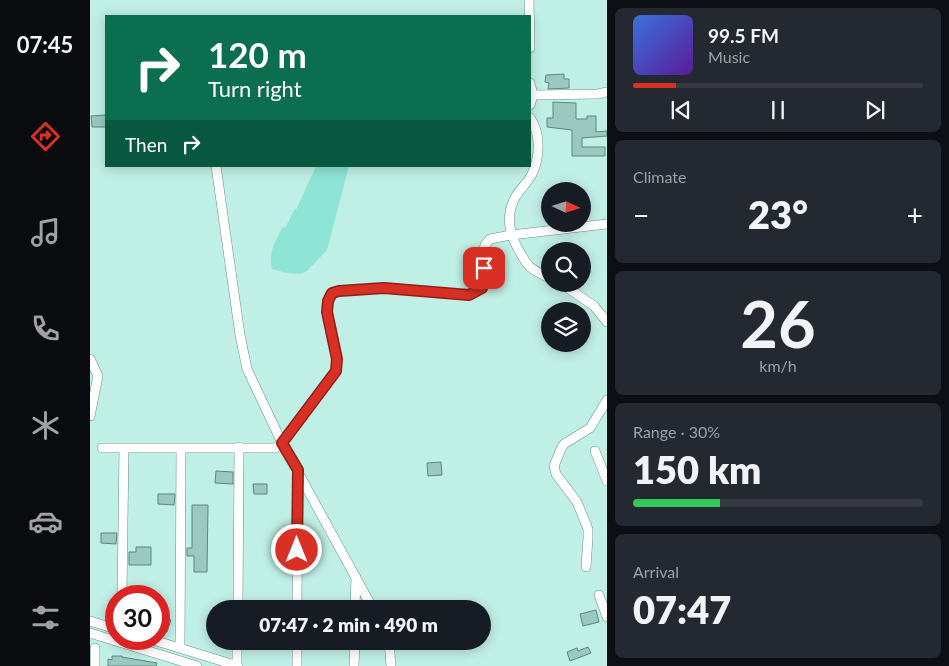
<!DOCTYPE html>
<html lang="en">
<head>
<meta charset="utf-8">
<style>
  :root { --surface:#171b24; --page:#242831; --text:#f1f3f6; --muted:#9ea1a6; --line:#363941; --accent:#d93025 }
  body { margin:0; font-family:Lato,sans-serif; background:var(--page); color:var(--text); height:100vh; display:flex; flex-direction:column; font-size:19px; white-space:nowrap }
  * { box-sizing:border-box; margin:0 }
  p { font-size:16px; color:var(--muted) }
  .icon { flex:none; width:28px; height:28px; fill:none; stroke:currentColor; stroke-width:2; stroke-linecap:round; stroke-linejoin:round }
  .map { position:relative; flex:1; overflow:hidden }
  .drawer { display:flex; flex-direction:column; gap:8px; padding:8px; background:#0d0f14; width:342px }
  .drawer>* { flex:none }
  .banner { position:absolute; left:15px; top:15px; width:426px; height:152px; border-radius:0px; box-shadow:0 2px 12px #0003; background:#0b6e4f; color:#fff; overflow:hidden }
  .needle { width:32px; rotate:94deg }
  .buttons { position:absolute; left:451px; top:182px; display:grid; gap:10px }
  .buttons a { display:grid; place-items:center; width:50px; height:50px; border-radius:50%; background:var(--surface); box-shadow:0 2px 12px #0003; font-size:25px }
  .speed { position:absolute; left:15px; top:585px; display:flex; gap:10px; font-size:25px; font-weight:700; text-align:center }
  .speed>* { display:grid; place-content:center; width:65px; height:65px; border-radius:50%; background:var(--surface); box-shadow:0 2px 12px #0003; line-height:1 }
  .speed .limit { border:8px solid #d22; background:#fff; color:#111 }
  .pin { position:absolute; display:grid; place-items:center; width:42px; height:42px; color:#fff; margin:-21px; border-radius:10px; box-shadow:0 2px 8px #0006 }
  .me { position:absolute; width:55px; margin:-28px; rotate:0deg; stroke-linejoin:round; filter:drop-shadow(0 0 4px #0008) }
  .turn { display:flex; align-items:center; gap:18px; height:105px; padding:0 20px; font-size:22px }
  .turn .icon { width:65px; height:65px; stroke-width:2.5 }
  .turn b { display:block; font-size:35px; line-height:42px }
  .then { display:flex; align-items:center; height:48px; padding:0 20px; background:#0003; gap:10px; font-size:19px }
  .big { font-size:38px; font-weight:800; line-height:1.1 }
  .drawer .card { flex:1; display:flex; flex-direction:column; justify-content:center; gap:8px; min-width:0; padding:0 18px; border-radius:8px; background:var(--page) }
  .drawer .dial { align-items:center; gap:0 }
  .dial b { font-size:65px; line-height:1 }
  .song { display:flex; align-items:center; gap:15px }
  .cover { width:60px; height:60px; border-radius:8px; background:linear-gradient(135deg,hsl(220 70% 55%),hsl(270 70% 35%)) }
  .played { height:5px; border-radius:2px; background:linear-gradient(90deg,var(--accent) 15%,var(--line) 15%) }
  .keys { display:flex; justify-content:space-around; direction:ltr }
  .heat { display:flex; justify-content:space-between; align-items:center; font-size:28px; direction:ltr }
  .charge { height:8px; border-radius:4px; background:linear-gradient(90deg,#34c759 30%,var(--line) 0) }
  .trip { position:absolute; left:116px; top:600px; width:285px; height:50px; border-radius:25px; background:var(--surface); box-shadow:0 2px 12px #0003; font-weight:800; line-height:50px; text-align:center }
  main { display:flex; flex:1; min-height:0 }
  .tabs { display:flex; flex-direction:column; width:90px; justify-content:space-around; align-items:center; background:#090b0e; color:var(--muted) }
  .tabs .icon { width:35px; height:35px }
  .tabs .active { color:var(--accent) }
  .tabs b { font-size:22px; color:var(--text) }
  .map>svg:first-child { display:block }
  .green { fill:#8ee4d5 }
  .building { fill:#9bc9c0; stroke:#5a867e }
  .lines { fill:none; stroke-linecap:round; stroke-linejoin:round }
  .minor-casing { stroke:#66928a; stroke-width:10 }
  .minor { stroke:#fff; stroke-width:9 }
  .route-casing { stroke:#8d1f18; stroke-width:12 }
  .route { stroke:#d93025; stroke-width:9 }
</style>
</head>
<body>
<main>
<nav class="tabs">
<b>07:45</b>
<svg class="icon active" aria-label="directions" viewBox="0 0 24 24"><path d="M12 3l9 9-9 9-9-9zM9 14v-3h6M13 9l2 2-2 2"/></svg>
<svg class="icon" aria-label="music" viewBox="0 0 24 24"><path d="M9 18V5l10-2v13"/><circle cx="6" cy="18" r="3"/><circle cx="16" cy="16" r="3"/></svg>
<svg class="icon" aria-label="phone" viewBox="0 0 24 24"><path d="M5 4h4l2 5-3 2q2 4 5 5l2-3 5 2v4C11 20 4 13 5 4z"/></svg>
<svg class="icon" aria-label="climate" viewBox="0 0 24 24"><path d="M12 3v18M4 7l16 10M4 17L20 7"/></svg>
<svg class="icon" aria-label="car" viewBox="0 0 24 24"><path d="M5 17H2v-5l4-1 3-4h7l3 4 3 1v5h-3M9 17h6M6 11h13"/><circle cx="7" cy="17" r="2"/><circle cx="17" cy="17" r="2"/></svg>
<svg class="icon" aria-label="filters" viewBox="0 0 24 24"><path d="M4 7h16M4 17h16"/><circle cx="9" cy="7" r="2"/><circle cx="15" cy="17" r="2"/></svg>
</nav>
<div class="map">
<svg width="517" height="666" viewBox="0 0 517 666">
  <rect width="100%" height="100%" fill="#c0efe6"/>
  <path class="green" d="M226,166H259L237,250L217,271C206,277 193,272 182,269C178,253 185,241 193,227L195,228L205,209L206,210Z"/>
  <path class="building" d="M474,74V79H479V88L458,89L459,83L455,82L456,75Z
    M463,102L486,103V119H497V116H506V132L517,131V136L492,138V147H515V156H482V130L457,127V118H463Z
    M16,115V127H2L1,116Z
    M351,462L352,475L338,476L337,463Z
    M126,471L143,472V484L125,483Z
    M163,484H177V494H164Z
    M68,494H85L84,505L68,504Z
    M102,505H118L117,572H104V556H97V548H102Z
    M11,533H27L26,544L11,543Z
    M46,547H61V565H39V552H46Z
    M506,610L509,622L493,626L490,614Z
    M69,617L81,620L77,632L69,630Z
    M498,647L501,653L480,661L477,652L487,648L488,651Z
    M22,656H32V657L67,663L66,666H18V659L22,660Z"/>
  <g class="lines">
    <defs>
      <path id="minor" d="M439,0L440,48
        M440,83L443,95L440,105
        M443,95L508,94L517,92
        M440,118C451,133 450,157 442,174C438,182 431,188 426,196C416,213 418,230 427,247C438,267 439,269 460,278
        M126,166L150,335L157,369L192,443L283,609
        M472,284L504,306L517,322
        M0,359L8,376L0,416
        M12,448H185L192,443L246,371L247,359L237,312L238,301L242,293L249,291L295,288L379,295L392,288L395,279L393,255L395,245L400,239L421,235L517,224
        M505,451L517,481
        M496,567L498,538V529L487,502L466,474L464,466L471,449L474,444L500,428L517,400
        M509,595L517,617
        M32,596L34,448
        M148,609L149,447
        M207,609L208,473
        M265,609L266,577
        M0,621L26,629
        M0,633L107,666
        M60,639L148,666
        M299,641L301,666
        M90,648L91,448
        M5,666V648
        M147,666V641
        M207,666V641
        M264,666L265,641"/>
    </defs>
    <use href="#minor" class="minor-casing"/>
    <use href="#minor" class="minor"/>
  </g>
  <g class="lines">
    <defs>
      <path id="route" d="M207,550L208,470L192,443L246,371L247,359L237,312L238,301L242,293L249,291L294,288L379,295L392,288L395,279L394,268"/>
    </defs>
    <use href="#route" class="route-casing"/>
    <use href="#route" class="route"/>
  </g>
</svg>
<div class="buttons">
<a><svg class="needle" viewBox="-14 -14 28 28"><path d="M0-13l5 13h-10z" fill="#e53935"/><path d="M0 13l5-13h-10z" fill="#9ea1a6"/></svg></a>
<a><svg class="icon" aria-label="search" viewBox="0 0 24 24"><circle cx="10" cy="10" r="6"/><path d="M15 15l6 6"/></svg></a>
<a><svg class="icon" aria-label="layers" viewBox="0 0 24 24"><path d="M12 4l9 5-9 5-9-5zM3 14l9 5 9-5"/></svg></a>
</div>
<div class="speed"><div class="limit">30</div></div>
<div class="pin" style="left:394px;top:268px;background:#d93025"><svg class="icon" aria-label="arrive" viewBox="0 0 24 24"><path d="M6 21V4h12l-3 4 3 4H6"/></svg></div>
<svg class="me" style="left:207px;top:550px" viewBox="-20 -20 40 40"><circle r="17" fill="#d93025" stroke="#fff" stroke-width="3"/><path d="M0-11L8 9 0 5-8 9z" fill="#fff"/></svg>
<div class="trip">07:47 · 2 min · 490 m</div>
<div class="banner">
<div class="turn"><svg class="icon" aria-label="right" viewBox="0 0 24 24"><path d="M7 20v-9h11M14 6l5 5-5 5"/></svg><div><b>120 m</b>Turn right</div></div>
<div class="then">Then<svg class="icon" aria-label="right" viewBox="0 0 24 24"><path d="M7 20v-9h11M14 6l5 5-5 5"/></svg></div>
</div>
</div>
<section class="drawer">
<div class="card">
<div class="song"><i class="cover"></i><div><b>99.5 FM</b><p>Music</p></div></div>
<div class="played"></div>
<div class="keys"><svg class="icon" aria-label="previous" viewBox="0 0 24 24"><path d="M18 5L8 12l10 7zM5 5v14"/></svg><svg class="icon" aria-label="pause" viewBox="0 0 24 24"><path d="M8 5v14M16 5v14"/></svg><svg class="icon" aria-label="next" viewBox="0 0 24 24"><path d="M6 5l10 7-10 7zM19 5v14"/></svg></div>
</div>
<div class="card"><p>Climate</p>
<div class="heat"><a>−</a><b class="big">23°</b><a>+</a></div>
</div>
<div class="card dial"><b>26</b><p>km/h</p></div>
<div class="card"><p>Range · 30%</p><b class="big">150 km</b><div class="charge"></div></div>
<div class="card"><p>Arrival</p><b class="big">07:47</b></div>
</section>
</main>
</body>
</html>
